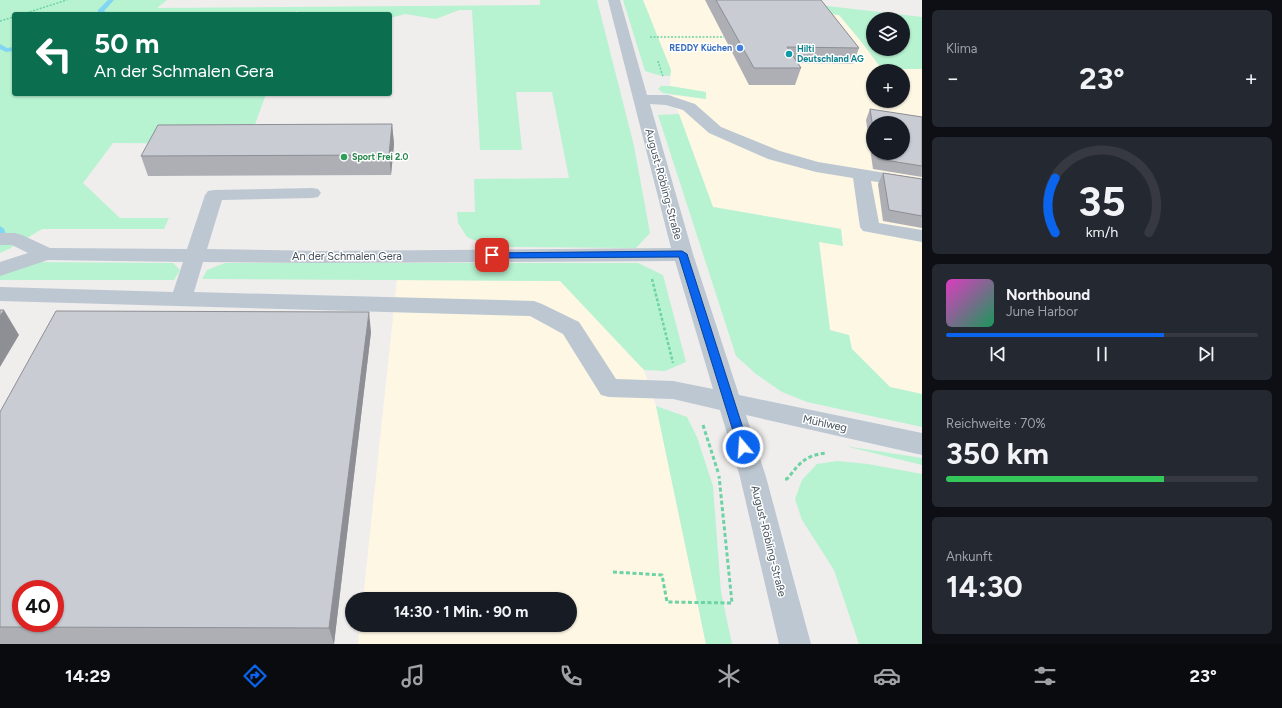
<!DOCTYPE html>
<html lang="de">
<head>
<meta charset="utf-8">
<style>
  :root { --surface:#171b24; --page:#242831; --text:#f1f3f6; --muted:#9ea1a6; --line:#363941; --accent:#0a64ed }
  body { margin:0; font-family:Figtree,sans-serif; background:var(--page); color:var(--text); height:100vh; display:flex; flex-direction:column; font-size:15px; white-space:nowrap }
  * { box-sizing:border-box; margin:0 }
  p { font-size:13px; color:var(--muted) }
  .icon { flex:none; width:22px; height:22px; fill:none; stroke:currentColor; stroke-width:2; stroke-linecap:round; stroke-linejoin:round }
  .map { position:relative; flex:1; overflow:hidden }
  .side { display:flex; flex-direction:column; gap:10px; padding:10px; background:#0d0f14; width:360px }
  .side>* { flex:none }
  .guide { position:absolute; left:12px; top:12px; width:380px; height:84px; border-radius:4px; box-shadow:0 1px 3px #0004; background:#0b6e4f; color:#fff; overflow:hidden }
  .fabs { position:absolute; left:866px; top:12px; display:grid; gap:8px }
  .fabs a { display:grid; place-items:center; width:44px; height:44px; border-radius:50%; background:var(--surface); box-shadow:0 1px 3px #0004; font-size:20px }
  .speed { position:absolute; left:12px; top:580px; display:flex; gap:8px; font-size:20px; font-weight:700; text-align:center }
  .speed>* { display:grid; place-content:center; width:52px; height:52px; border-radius:50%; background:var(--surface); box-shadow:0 1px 3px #0004; line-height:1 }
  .speed .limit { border:6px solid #d22; background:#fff; color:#111 }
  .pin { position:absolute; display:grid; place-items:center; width:34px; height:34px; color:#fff; margin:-17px; border-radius:8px; box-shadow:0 2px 6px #0006 }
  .me { position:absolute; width:44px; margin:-22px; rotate:342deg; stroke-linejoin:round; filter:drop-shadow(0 0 3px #0008) }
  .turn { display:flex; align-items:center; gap:14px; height:84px; padding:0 16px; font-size:18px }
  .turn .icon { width:52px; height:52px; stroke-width:2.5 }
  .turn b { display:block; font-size:28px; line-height:34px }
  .big { font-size:30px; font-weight:700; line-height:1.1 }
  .side .widget { flex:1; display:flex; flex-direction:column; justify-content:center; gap:6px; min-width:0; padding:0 14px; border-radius:6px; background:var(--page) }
  .side .dial { align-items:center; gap:0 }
  .dial svg { height:104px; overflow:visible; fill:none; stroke:var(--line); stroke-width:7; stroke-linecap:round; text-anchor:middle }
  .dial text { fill:var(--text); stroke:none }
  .song { display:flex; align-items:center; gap:12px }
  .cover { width:48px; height:48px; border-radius:6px; background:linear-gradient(135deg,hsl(310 70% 55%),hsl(150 70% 35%)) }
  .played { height:4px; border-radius:2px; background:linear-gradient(90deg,var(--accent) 70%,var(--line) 70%) }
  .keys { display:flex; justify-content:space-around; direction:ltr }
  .heat { display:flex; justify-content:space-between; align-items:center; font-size:22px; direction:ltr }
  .charge { height:6px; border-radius:3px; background:linear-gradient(90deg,#34c759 70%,var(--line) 0) }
  .trip { position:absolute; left:345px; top:592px; width:232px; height:40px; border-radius:20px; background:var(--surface); box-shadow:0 1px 3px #0004; font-weight:700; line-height:40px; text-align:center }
  .tab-bar { display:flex; height:64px; justify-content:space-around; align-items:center; background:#090b0e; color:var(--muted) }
  .tab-bar .icon { width:28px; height:28px }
  .tab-bar .on { color:var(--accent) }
  .tab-bar b { font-size:18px; color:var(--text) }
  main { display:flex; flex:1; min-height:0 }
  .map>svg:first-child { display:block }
  .commercial { fill:#fdf7e4; fill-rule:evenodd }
  .green { fill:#b7f2d1; fill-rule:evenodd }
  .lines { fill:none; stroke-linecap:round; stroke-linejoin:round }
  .stream { fill:#81d6f3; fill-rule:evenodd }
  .path-far2 { stroke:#6dd3a5; stroke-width:1.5; stroke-dasharray:2 1.5; stroke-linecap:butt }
  .path-far1 { stroke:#6dd3a5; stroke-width:2.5; stroke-dasharray:3 2; stroke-linecap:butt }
  .path { stroke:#6dd3a5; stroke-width:3; stroke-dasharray:4 2.5; stroke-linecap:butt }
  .minor { fill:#bcc7d1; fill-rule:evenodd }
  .wall { fill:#adafb5; fill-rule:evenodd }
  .shaded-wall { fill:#8d8f94 }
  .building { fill:#c9ccd3; stroke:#8d8f94; fill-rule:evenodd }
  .route { fill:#0a64ed; stroke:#06419a }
  .shop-dot { fill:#3f7fe0; stroke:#fff; stroke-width:1.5 }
  .culture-dot { fill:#0f9aa8; stroke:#fff; stroke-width:1.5 }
  .leisure-dot { fill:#2e9e5b; stroke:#fff; stroke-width:1.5 }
  .labels { text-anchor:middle; stroke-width:3; stroke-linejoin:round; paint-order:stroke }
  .far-shop-label { font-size:9px; font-weight:bold; fill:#366cbe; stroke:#fff; text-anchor:end }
  .far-culture-label { font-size:9px; font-weight:bold; fill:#0d838f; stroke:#fff; text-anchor:start }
  .far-leisure-label { font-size:9px; font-weight:bold; fill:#27864d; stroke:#fff; text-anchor:start }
  .street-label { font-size:11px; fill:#44505c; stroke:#fff }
</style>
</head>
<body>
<main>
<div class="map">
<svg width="922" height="644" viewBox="0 0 922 644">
  <rect width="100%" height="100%" fill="#f0eded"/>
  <path class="commercial" d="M643,0H723L839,15L860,40L881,69H922V394L890,387L852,349L830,330L819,242L841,229L713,207L672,95L706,99V92L670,86L671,70ZM873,71H903V101H873ZM873,123H903V153H873Z
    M397,279L561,281L644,370L656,406L706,644H358L360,625H570V599H363Z"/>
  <path class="green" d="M0,0H167L157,8L540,5V0H597L634,146L650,233L636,248L490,247L467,237L458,223L457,212H475L474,179L569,178L552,92H516L522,150H480L472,10H459L436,19L405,14L390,18V14H307L296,11L295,14H14V94H266L248,144L113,143L83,183L120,218H169L164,229H42L9,249L0,253Z
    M623,0H643L671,70L670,76L658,75L645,71Z
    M723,0H776L922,17V69H882L860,40L839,15ZM873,19H903V49H873Z
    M661,86H670L706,92V99L663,93L658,89Z
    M679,114L713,207L841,229L843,246L819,242L830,330L849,335L852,349L890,387L922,394V427L807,402L782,392L756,374L736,356L658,115Z
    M24,262L173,263L180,270L174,280H0V275Z
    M225,263H638L663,275L686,362L665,371L644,370L560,281L202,279L207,270Z
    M656,406L687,417L697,437L713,486L721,592L732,644H706Z
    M845,446L922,458V465Z
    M837,461L868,464L922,474V644H859L834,570L802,520L795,499L802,480L817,464Z"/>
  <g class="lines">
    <path class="stream" d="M108,0H114L104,11L109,14L98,12V10Z
      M0,44L7,48L14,47V51L6,52L0,49Z
      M0,226L4,229L7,238L0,243Z"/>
    <path class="path-far2" d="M23,14L67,0
      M0,21L14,17
      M650,37H724
      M658,61L663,77"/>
    <path class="path-far1" d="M652,279L673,363"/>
    <path class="path" d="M703,425L718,472
      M785,479H787C800,463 805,455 827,453
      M613,572L662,575L667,602L732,603L719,476"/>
    <path class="minor" d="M608,0H620L647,95H668L695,104L721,127L780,151L818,162L922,179V189L871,181L879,223L922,230V242L863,231L860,227L853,178L816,172L768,159L709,133L683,110L666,105L650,104L693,254L739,395L922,433V455L746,415L766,477L811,644H779L740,477L720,410L673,399L609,397L601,395L563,334L530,316L0,301V287L173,292L183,262L48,260L0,276V262L28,253L12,245H0V233H15L22,235L50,248L187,249L205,195L208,191L214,190L312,188L318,189L321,193L318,197L312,198L222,200L207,249L320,251L671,248ZM675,261L713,389L673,381L616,379L579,322L542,304L534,301L194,292L203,262L320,263Z"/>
  </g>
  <path class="wall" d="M705,0H821L859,48L853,64L798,63L801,68L795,85H749Z
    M870,109L922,117V177L873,169L866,120ZM873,123L903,153H873Z
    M392,124L394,144L391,175L148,176L141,156Z
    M883,173L922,179V228L883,221L878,184Z
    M371,332L334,644H0V412Z"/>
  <path class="shaded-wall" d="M392,124L394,144L391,175L389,155Z
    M4,310L19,335L0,367V316Z
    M369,312L371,332L334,644L329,628Z"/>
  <path class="building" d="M716,0H821L859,48L787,47L801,68H754Z
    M870,109L922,117V166L878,159L877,153H903V123H873V128Z
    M392,124L389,155L141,156L158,125Z
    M883,173L922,179V216L889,210Z
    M0,310H4L0,316Z
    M56,311L369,312L329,628L0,627V412ZM21,589H55V623H21Z"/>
  <path class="route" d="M682,251L687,254L749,447L747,450L743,451L740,450L738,447L679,257L492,258L488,255L492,253Z"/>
  <circle class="shop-dot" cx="740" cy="48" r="4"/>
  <circle class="culture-dot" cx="789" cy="54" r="4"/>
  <circle class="leisure-dot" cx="344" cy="157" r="4"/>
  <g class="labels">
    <g class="far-shop-label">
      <text x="732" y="51">REDDY Küchen</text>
    </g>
    <g class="far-culture-label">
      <text x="797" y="52">Hilti<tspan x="797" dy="10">Deutschland AG</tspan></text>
    </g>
    <g class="far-leisure-label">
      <text x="352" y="160">Sport Frei 2.0</text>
    </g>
    <g class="street-label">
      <text transform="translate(664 184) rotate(75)" y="4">August-Röbling-Straße</text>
      <text x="347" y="260">An der Schmalen Gera</text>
      <text transform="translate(825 423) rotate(12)" y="4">Mühlweg</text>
      <text transform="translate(769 541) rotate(76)" y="4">August-Röbling-Straße</text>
    </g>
  </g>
</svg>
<div class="fabs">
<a><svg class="icon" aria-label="layers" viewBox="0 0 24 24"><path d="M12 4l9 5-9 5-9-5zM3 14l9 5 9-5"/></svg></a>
<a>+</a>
<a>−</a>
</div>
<div class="speed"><div class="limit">40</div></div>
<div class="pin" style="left:492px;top:255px;background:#d93025"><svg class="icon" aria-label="arrive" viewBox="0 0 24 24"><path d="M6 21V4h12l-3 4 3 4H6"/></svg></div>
<svg class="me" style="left:743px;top:447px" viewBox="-20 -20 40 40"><circle r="17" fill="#0a64ed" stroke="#fff" stroke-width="3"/><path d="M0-11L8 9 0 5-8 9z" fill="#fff"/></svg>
<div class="trip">14:30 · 1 Min. · 90 m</div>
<div class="guide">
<div class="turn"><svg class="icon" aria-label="left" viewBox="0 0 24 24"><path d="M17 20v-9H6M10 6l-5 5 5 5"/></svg><div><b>50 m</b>An der Schmalen Gera</div></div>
</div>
</div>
<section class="side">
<div class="widget"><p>Klima</p>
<div class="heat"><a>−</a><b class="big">23°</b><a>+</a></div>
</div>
<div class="widget dial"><svg viewBox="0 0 100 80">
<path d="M14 69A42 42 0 1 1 86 69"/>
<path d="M14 69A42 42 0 0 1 14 27" stroke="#0a64ed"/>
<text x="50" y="56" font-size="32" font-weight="700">35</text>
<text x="50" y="72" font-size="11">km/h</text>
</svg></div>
<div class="widget">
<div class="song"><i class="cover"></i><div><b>Northbound</b><p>June Harbor</p></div></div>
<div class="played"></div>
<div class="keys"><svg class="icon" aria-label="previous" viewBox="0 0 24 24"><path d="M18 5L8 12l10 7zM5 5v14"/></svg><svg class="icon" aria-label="pause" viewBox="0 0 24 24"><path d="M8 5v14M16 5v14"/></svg><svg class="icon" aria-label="next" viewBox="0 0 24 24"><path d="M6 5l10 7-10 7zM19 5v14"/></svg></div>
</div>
<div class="widget"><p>Reichweite · 70%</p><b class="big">350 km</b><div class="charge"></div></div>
<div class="widget"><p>Ankunft</p><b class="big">14:30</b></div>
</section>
</main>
<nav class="tab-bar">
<b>14:29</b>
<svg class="icon on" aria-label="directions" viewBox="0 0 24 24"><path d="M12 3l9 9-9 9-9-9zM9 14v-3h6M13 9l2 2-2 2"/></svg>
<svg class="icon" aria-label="music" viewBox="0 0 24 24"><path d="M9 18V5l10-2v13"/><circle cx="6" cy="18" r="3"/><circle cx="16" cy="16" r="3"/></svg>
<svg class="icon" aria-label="phone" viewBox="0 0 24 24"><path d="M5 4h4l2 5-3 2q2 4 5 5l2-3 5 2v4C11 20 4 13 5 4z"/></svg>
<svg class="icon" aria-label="climate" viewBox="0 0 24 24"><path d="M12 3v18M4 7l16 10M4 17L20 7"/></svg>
<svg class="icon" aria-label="car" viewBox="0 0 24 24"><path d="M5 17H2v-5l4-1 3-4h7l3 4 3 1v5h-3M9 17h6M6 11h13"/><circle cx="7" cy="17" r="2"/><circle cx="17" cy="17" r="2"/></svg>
<svg class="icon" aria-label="filters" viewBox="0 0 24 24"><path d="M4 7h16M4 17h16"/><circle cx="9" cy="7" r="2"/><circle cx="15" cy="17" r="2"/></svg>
<b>23°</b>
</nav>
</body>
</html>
